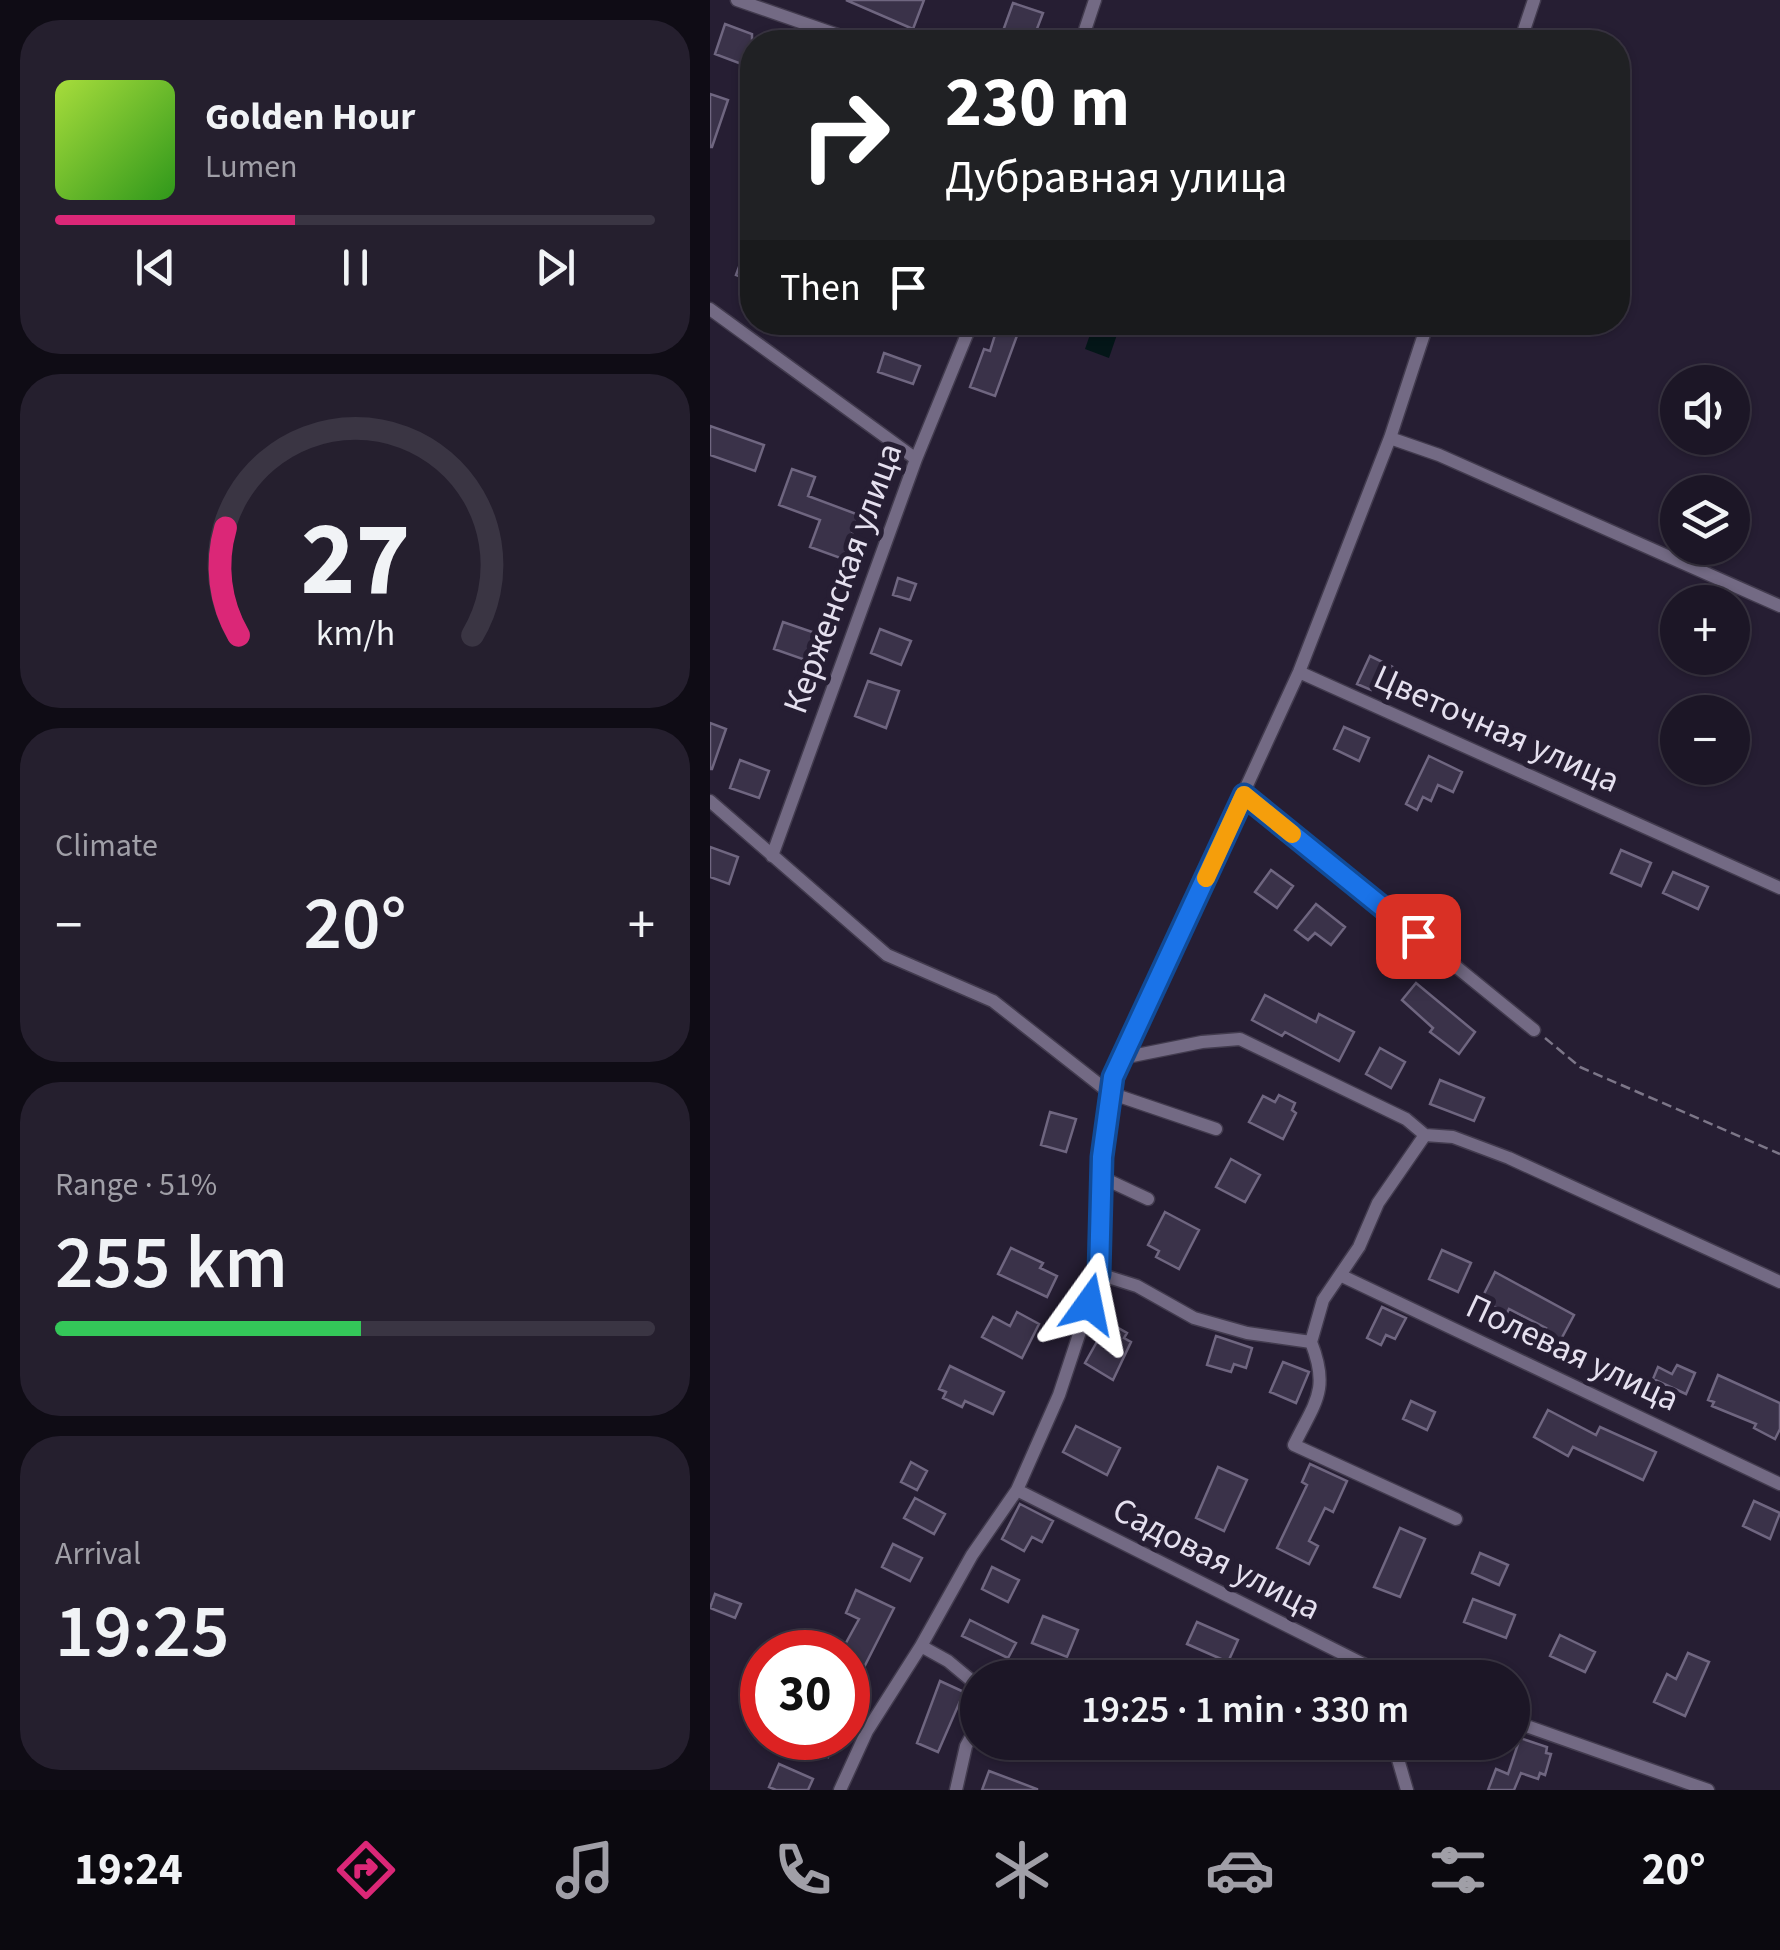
<!DOCTYPE html>
<html lang="en">
<head>
<meta charset="utf-8">
<style>
  :root { --surface:#1c1626; --page:#251f2e; --text:#f1f3f6; --muted:#a09fa7; --line:#3a3543; --accent:#db2777 }
  body { margin:0; font-family:"Source Sans 3",sans-serif; background:var(--page); color:var(--text); height:100vh; display:flex; flex-direction:column; font-size:38px; white-space:nowrap }
  * { box-sizing:border-box; margin:0 }
  p { font-size:32px; color:var(--muted) }
  .icon { flex:none; width:55px; height:55px; fill:none; stroke:currentColor; stroke-width:2; stroke-linecap:round; stroke-linejoin:round }
  .map { position:relative; flex:1; overflow:hidden }
  .side { display:flex; flex-direction:column; gap:20px; padding:20px; background:#0f0c15; width:710px }
  .side>* { flex:none }
  .banner { position:absolute; left:30px; top:30px; width:890px; height:305px; border-radius:40px; box-shadow:0 2px 8px #0004,0 0 0 2px var(--line); background:#202124; color:#fff; overflow:hidden }
  .fabs { position:absolute; left:950px; top:365px; display:grid; gap:20px }
  .fabs a { display:grid; place-items:center; width:90px; height:90px; border-radius:50%; background:var(--surface); box-shadow:0 2px 8px #0004,0 0 0 2px var(--line); font-size:50px }
  .speed { position:absolute; left:30px; top:1630px; display:flex; gap:20px; font-size:50px; font-weight:700; text-align:center }
  .speed>* { display:grid; place-content:center; width:130px; height:130px; border-radius:50%; background:var(--surface); box-shadow:0 2px 8px #0004,0 0 0 2px var(--line); line-height:1 }
  .speed .limit { border:15px solid #d22; background:#fff; color:#111 }
  .pin { position:absolute; display:grid; place-items:center; width:85px; height:85px; color:#fff; margin:-42px; border-radius:20px; box-shadow:0 5px 15px #0006 }
  .me { position:absolute; width:110px; margin:-55px; rotate:12deg; stroke-linejoin:round; filter:drop-shadow(0 0 8px #0008) }
  .turn { display:flex; align-items:center; gap:35px; height:210px; padding:0 40px; font-size:45px }
  .turn .icon { width:130px; height:130px; stroke-width:2.5 }
  .turn b { display:block; font-size:70px; line-height:85px }
  .then { display:flex; align-items:center; height:95px; padding:0 40px; background:#0003; gap:20px; font-size:38px }
  .big { font-size:75px; font-weight:600; line-height:1.1 }
  .side .card { flex:1; display:flex; flex-direction:column; justify-content:center; gap:15px; min-width:0; padding:0 35px; border-radius:40px; background:var(--page) }
  .side .dial { align-items:center; gap:0 }
  .dial svg { height:260px; overflow:visible; fill:none; stroke:var(--line); stroke-width:7; stroke-linecap:round; text-anchor:middle }
  .dial text { fill:var(--text); stroke:none }
  .song { display:flex; align-items:center; gap:30px }
  .cover { width:120px; height:120px; border-radius:15px; background:linear-gradient(135deg,hsl(80 70% 55%),hsl(110 70% 35%)) }
  .played { height:10px; border-radius:5px; background:linear-gradient(90deg,var(--accent) 40%,var(--line) 40%) }
  .keys { display:flex; justify-content:space-around; direction:ltr }
  .heat { display:flex; justify-content:space-between; align-items:center; font-size:55px; direction:ltr }
  .charge { height:15px; border-radius:8px; background:linear-gradient(90deg,#34c759 51%,var(--line) 0) }
  .trip { position:absolute; left:250px; top:1660px; width:570px; height:100px; border-radius:50px; background:var(--surface); box-shadow:0 2px 8px #0004,0 0 0 2px var(--line); font-weight:600; line-height:100px; text-align:center }
  .tabs { display:flex; height:160px; justify-content:space-around; align-items:center; background:#0b090f; color:var(--muted) }
  .tabs .icon { width:70px; height:70px }
  .tabs .selected { color:var(--accent) }
  .tabs b { font-size:45px; color:var(--text) }
  main { display:flex; flex:1; min-height:0 }
  .map>svg:first-child { display:block }
  .water { fill:#041618 }
  .building { fill:#3a3249; stroke:#6f6680; stroke-width:2.5 }
  .lines { fill:none; stroke-linecap:round; stroke-linejoin:round }
  .street-casing { stroke:#423b4e; stroke-width:15 }
  .path { stroke:#7c7688; stroke-width:2.5; stroke-dasharray:10 5; stroke-linecap:butt }
  .street { stroke:#736a84; stroke-width:12 }
  .route-casing { stroke:#114b97; stroke-width:25 }
  .route { stroke:#1a73e8; stroke-width:18 }
  .slow { stroke:#f59e0b; stroke-width:18 }
  .labels { text-anchor:middle; stroke-width:10; stroke-linejoin:round; paint-order:stroke }
  .street-label { font-size:35px; fill:#e5e0ef; stroke:#261e33 }
</style>
</head>
<body>
<main>
<section class="side">
<div class="card">
<div class="song"><i class="cover"></i><div><b>Golden Hour</b><p>Lumen</p></div></div>
<div class="played"></div>
<div class="keys"><svg class="icon" aria-label="previous" viewBox="0 0 24 24"><path d="M18 5L8 12l10 7zM5 5v14"/></svg><svg class="icon" aria-label="pause" viewBox="0 0 24 24"><path d="M8 5v14M16 5v14"/></svg><svg class="icon" aria-label="next" viewBox="0 0 24 24"><path d="M6 5l10 7-10 7zM19 5v14"/></svg></div>
</div>
<div class="card dial"><svg viewBox="0 0 100 80">
<path d="M14 69A42 42 0 1 1 86 69"/>
<path d="M14 69A42 42 0 0 1 10 36" stroke="#db2777"/>
<text x="50" y="56" font-size="32" font-weight="700">27</text>
<text x="50" y="72" font-size="11">km/h</text>
</svg></div>
<div class="card"><p>Climate</p>
<div class="heat"><a>−</a><b class="big">20°</b><a>+</a></div>
</div>
<div class="card"><p>Range · 51%</p><b class="big">255 km</b><div class="charge"></div></div>
<div class="card"><p>Arrival</p><b class="big">19:25</b></div>
</section>
<div class="map">
<svg width="1070" height="1790" viewBox="0 0 1070 1790">
  <rect width="100%" height="100%" fill="#261e33"/>
  <path class="water" d="M384,323H411L399,358L375,349Z"/>
  <path class="building" d="M136,0H214L203,29Z
    M303,3L333,13L322,42H289Z
    M15,24L42,34V68L5,54Z
    M0,94L18,100L2,147H0Z
    M41,234L42,235V281L26,275Z
    M289,322H312L285,396L260,387L274,349L280,351Z
    M174,353L210,366L203,384L168,372Z
    M0,426L54,445L45,471L0,455Z
    M82,469L105,477L98,496L149,515L133,559L100,547L110,520L69,505Z
    M188,578L206,584L200,600L183,595Z
    M73,622L111,635L101,662L64,649Z
    M170,629L201,641L191,665L161,653Z
    M660,656L683,667L674,688L664,684L661,690L647,684Z
    M158,681L189,691L176,728L145,716Z
    M0,723L16,729L2,769H0Z
    M634,727L659,738L649,761L624,749Z
    M719,756L752,772L743,792L728,785L721,801L713,797L707,810L696,804Z
    M30,760L59,771L49,798L20,788Z
    M0,847L28,857L19,884L0,877Z
    M911,850L941,863L931,886L901,873Z
    M561,870L583,886L567,908L545,892Z
    M963,872L998,887L988,909L953,893Z
    M606,904L635,927L621,945L605,933L598,940L585,930Z
    M706,983L765,1032L749,1054L720,1032L723,1028L692,1000Z
    M555,995L606,1022L609,1014L644,1032L629,1061L575,1032L572,1036L542,1020Z
    M670,1048L695,1062L681,1088L656,1074Z
    M730,1080L774,1098L764,1121L720,1104Z
    M569,1095L585,1103L582,1110L586,1113L573,1139L539,1122L553,1096L565,1102Z
    M340,1112L366,1119L356,1152L331,1145Z
    M521,1159L550,1175L535,1202L506,1187Z
    M455,1212L489,1230L469,1269L446,1257L449,1251L438,1245Z
    M301,1248L333,1263L330,1268L347,1276L337,1297L288,1274Z
    M732,1250L761,1263L748,1292L719,1279Z
    M785,1272L864,1315L849,1343L833,1334L836,1328L799,1309L797,1313L771,1300Z
    M672,1307L696,1318L685,1339L676,1335L671,1345L657,1338Z
    M307,1312L329,1324L312,1358L272,1337L283,1317L300,1326Z
    M398,1322L417,1333L414,1338L421,1342L403,1380L375,1363Z
    M506,1336L542,1348L536,1368L524,1364L521,1372L497,1365Z
    M573,1362L599,1372L586,1403L560,1392Z
    M967,1365L985,1373L976,1394L943,1379L948,1367L962,1374Z
    M240,1366L294,1392L283,1414L255,1401L252,1407L233,1398L236,1392L229,1389Z
    M1008,1375L1070,1403V1429L1065,1439L1044,1428L1046,1424L1002,1406L1004,1402L998,1400Z
    M701,1401L725,1412L717,1430L693,1419Z
    M838,1410L886,1435L890,1427L946,1452L933,1480L863,1447L858,1456L824,1437Z
    M366,1426L410,1448L397,1475L353,1452Z
    M201,1462L217,1471L207,1490L191,1482Z
    M600,1464L637,1481L623,1512L615,1508L599,1541L608,1546L599,1564L567,1548L597,1485L592,1482Z
    M508,1467L537,1480L514,1531L486,1518Z
    M205,1498L235,1514L224,1534L194,1518Z
    M1044,1501L1070,1513L1060,1539L1033,1526Z
    M310,1504L343,1521L332,1542L322,1537L314,1551L292,1539Z
    M690,1528L715,1539L690,1597L664,1587Z
    M183,1544L212,1558L200,1581L172,1567Z
    M770,1553L798,1565L789,1585L762,1573Z
    M282,1567L309,1580L298,1602L272,1589Z
    M146,1590L184,1608L138,1699V1652H131L149,1619L136,1613Z
    M5,1594L31,1604L25,1618L0,1608Z
    M763,1599L805,1615L796,1638L754,1622Z
    M333,1616L368,1630L357,1657L322,1643Z
    M260,1620L306,1643L298,1658L252,1636Z
    M487,1622L528,1640L518,1662L477,1644Z
    M850,1635L885,1652L875,1672L840,1656Z
    M978,1653L999,1662L975,1716L944,1702L957,1674L966,1679Z
    M230,1681L254,1692L228,1752L207,1743Z
    M76,1738H126L118,1757Z
    M810,1738L837,1747L836,1753L841,1754L835,1775L830,1773L828,1779L811,1773L804,1790H778L786,1769L798,1774Z
    M69,1764L103,1779L98,1790H66L59,1787Z
    M279,1771L327,1789V1790H272Z"/>
  <g class="lines">
    <defs>
      <path id="street" d="M27,0L148,42
        M371,42L385,0
        M810,42L824,0
        M0,309L206,459
        M680,438L729,455L1070,606
        M589,672L1070,888
        M535,795L824,1030
        M0,801L177,955L283,1001L400,1093L506,1129
        M62,856L206,459L262,322
        M715,1135L743,1137L799,1158L1070,1282
        M391,1177L438,1199
        M389,1274L427,1286L484,1318L537,1333L601,1342L613,1300L649,1247L668,1203L715,1135L696,1119L530,1039L492,1042L412,1058
        M630,1275L1070,1484
        M601,1342C620,1390 605,1402 584,1445L746,1519
        M307,1490L681,1678
        M211,1646L238,1661L268,1686
        M802,1721L998,1790
        M683,1742L697,1790
        M130,1790L157,1731L211,1646L262,1555L307,1490L349,1395L389,1274L392,1157L403,1077L589,672L680,438L718,322
        M246,1790L256,1746L268,1724"/>
    </defs>
    <use href="#street" class="street-casing"/>
    <path class="path" d="M835,1038L870,1067L1070,1154"/>
    <use href="#street" class="street"/>
  </g>
  <g class="lines">
    <defs>
      <path id="route" d="M379,1304L389,1274L392,1157L403,1077L534,795L708,936"/>
    </defs>
    <use href="#route" class="route-casing"/>
    <use href="#route" class="route"/>
    <path class="slow" d="M496,878L534,795L582,834"/>
  </g>
  <g class="labels">
    <g class="street-label">
      <text transform="translate(132 578) rotate(-70)" y="12">Керженская улица</text>
      <text transform="translate(787 728) rotate(24)" y="12">Цветочная улица</text>
      <text transform="translate(863 1352) rotate(25)" y="12">Полевая улица</text>
      <text transform="translate(507 1558) rotate(27)" y="12">Садовая улица</text>
    </g>
  </g>
</svg>
<div class="fabs">
<a><svg class="icon" aria-label="sound" viewBox="0 0 24 24"><path d="M4 9h4l5-4v14l-5-4H4zM17 9q2 3 0 6"/></svg></a>
<a><svg class="icon" aria-label="layers" viewBox="0 0 24 24"><path d="M12 4l9 5-9 5-9-5zM3 14l9 5 9-5"/></svg></a>
<a>+</a>
<a>−</a>
</div>
<div class="speed"><div class="limit">30</div></div>
<div class="pin" style="left:708px;top:936px;background:#d93025"><svg class="icon" aria-label="arrive" viewBox="0 0 24 24"><path d="M6 21V4h12l-3 4 3 4H6"/></svg></div>
<svg class="me" style="left:379px;top:1304px" viewBox="-20 -20 40 40"><path d="M0-17L14 15 0 8-14 15z" fill="#1a73e8" stroke="#fff" stroke-width="4"/></svg>
<div class="trip">19:25 · 1 min · 330 m</div>
<div class="banner">
<div class="turn"><svg class="icon" aria-label="right" viewBox="0 0 24 24"><path d="M7 20v-9h11M14 6l5 5-5 5"/></svg><div><b>230 m</b>Дубравная улица</div></div>
<div class="then">Then<svg class="icon" aria-label="arrive" viewBox="0 0 24 24"><path d="M6 21V4h12l-3 4 3 4H6"/></svg></div>
</div>
</div>
</main>
<nav class="tabs">
<b>19:24</b>
<svg class="icon selected" aria-label="directions" viewBox="0 0 24 24"><path d="M12 3l9 9-9 9-9-9zM9 14v-3h6M13 9l2 2-2 2"/></svg>
<svg class="icon" aria-label="music" viewBox="0 0 24 24"><path d="M9 18V5l10-2v13"/><circle cx="6" cy="18" r="3"/><circle cx="16" cy="16" r="3"/></svg>
<svg class="icon" aria-label="phone" viewBox="0 0 24 24"><path d="M5 4h4l2 5-3 2q2 4 5 5l2-3 5 2v4C11 20 4 13 5 4z"/></svg>
<svg class="icon" aria-label="climate" viewBox="0 0 24 24"><path d="M12 3v18M4 7l16 10M4 17L20 7"/></svg>
<svg class="icon" aria-label="car" viewBox="0 0 24 24"><path d="M5 17H2v-5l4-1 3-4h7l3 4 3 1v5h-3M9 17h6M6 11h13"/><circle cx="7" cy="17" r="2"/><circle cx="17" cy="17" r="2"/></svg>
<svg class="icon" aria-label="filters" viewBox="0 0 24 24"><path d="M4 7h16M4 17h16"/><circle cx="9" cy="7" r="2"/><circle cx="15" cy="17" r="2"/></svg>
<b>20°</b>
</nav>
</body>
</html>
